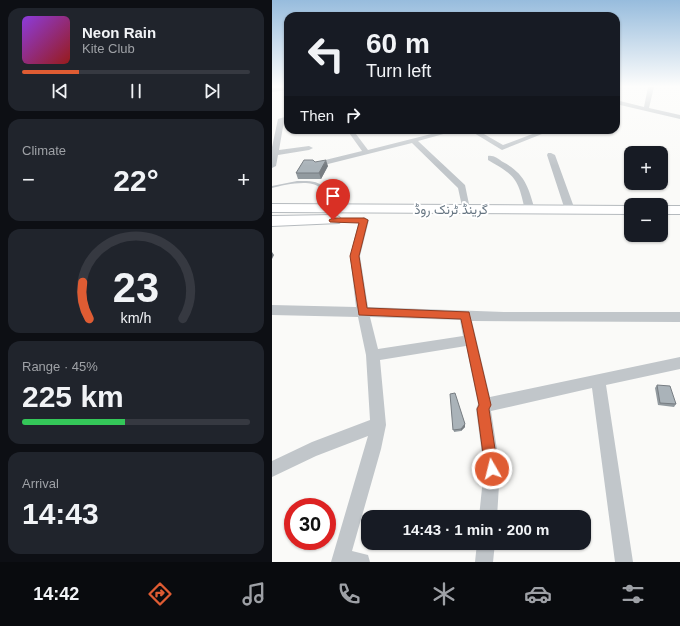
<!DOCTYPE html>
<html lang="en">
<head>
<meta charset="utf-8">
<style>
  :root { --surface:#171b24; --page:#20242c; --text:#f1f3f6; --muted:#9ea1a6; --line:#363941; --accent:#df5c33 }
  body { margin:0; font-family:Arial,Vazirmatn,sans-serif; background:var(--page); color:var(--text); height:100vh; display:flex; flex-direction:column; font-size:15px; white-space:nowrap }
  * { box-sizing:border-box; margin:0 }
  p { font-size:13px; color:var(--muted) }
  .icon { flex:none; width:22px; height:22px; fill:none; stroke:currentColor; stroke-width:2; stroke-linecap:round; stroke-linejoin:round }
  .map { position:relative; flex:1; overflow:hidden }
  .details { display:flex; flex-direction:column; gap:8px; padding:8px; background:#0d0f14; width:272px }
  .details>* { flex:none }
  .top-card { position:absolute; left:12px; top:12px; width:336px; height:122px; border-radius:12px; box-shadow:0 1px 3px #0004; background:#171b24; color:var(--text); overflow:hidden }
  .controls { position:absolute; left:352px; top:146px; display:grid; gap:8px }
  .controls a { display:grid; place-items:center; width:44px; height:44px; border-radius:8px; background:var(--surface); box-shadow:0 1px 3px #0004; font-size:20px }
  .speed { position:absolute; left:12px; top:498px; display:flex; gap:8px; font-size:20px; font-weight:700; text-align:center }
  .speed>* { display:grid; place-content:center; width:52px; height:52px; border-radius:50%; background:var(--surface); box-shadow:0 1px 3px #0004; line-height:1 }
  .speed .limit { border:6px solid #d22; background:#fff; color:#111 }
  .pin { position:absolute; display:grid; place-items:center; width:34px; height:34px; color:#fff; margin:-41px -17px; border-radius:50% 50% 50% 0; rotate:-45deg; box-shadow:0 0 4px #0007 }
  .pin .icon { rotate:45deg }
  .me { position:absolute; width:44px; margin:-22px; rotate:352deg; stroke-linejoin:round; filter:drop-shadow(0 0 3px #0008) }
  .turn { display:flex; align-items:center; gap:14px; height:84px; padding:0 16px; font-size:18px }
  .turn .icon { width:52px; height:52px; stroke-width:2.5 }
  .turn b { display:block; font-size:28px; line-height:34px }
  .then { display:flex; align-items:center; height:38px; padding:0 16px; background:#0003; gap:8px; font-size:15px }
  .big { font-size:30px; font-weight:700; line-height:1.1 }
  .details .widget { flex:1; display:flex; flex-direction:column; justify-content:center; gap:6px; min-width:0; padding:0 14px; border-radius:12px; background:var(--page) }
  .details .dial { align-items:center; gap:0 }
  .dial svg { height:104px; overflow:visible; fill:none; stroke:var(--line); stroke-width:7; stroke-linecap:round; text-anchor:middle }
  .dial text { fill:var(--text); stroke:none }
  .song { display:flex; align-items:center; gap:12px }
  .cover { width:48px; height:48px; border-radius:6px; background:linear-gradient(135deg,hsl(270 70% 55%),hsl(0 70% 35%)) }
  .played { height:4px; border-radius:2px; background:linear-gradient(90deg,var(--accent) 25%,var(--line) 25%) }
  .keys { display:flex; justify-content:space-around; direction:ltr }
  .heat { display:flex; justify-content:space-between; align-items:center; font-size:22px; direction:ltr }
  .charge { height:6px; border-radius:3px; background:linear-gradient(90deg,#34c759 45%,var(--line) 0) }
  .trip { position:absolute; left:89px; top:510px; width:230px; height:40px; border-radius:12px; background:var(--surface); box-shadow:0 1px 3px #0004; font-weight:700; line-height:40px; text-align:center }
  .dock { display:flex; height:64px; justify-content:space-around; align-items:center; background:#090b0e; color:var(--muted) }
  .dock .icon { width:28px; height:28px }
  .dock .selected { color:var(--accent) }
  .dock b { font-size:18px; color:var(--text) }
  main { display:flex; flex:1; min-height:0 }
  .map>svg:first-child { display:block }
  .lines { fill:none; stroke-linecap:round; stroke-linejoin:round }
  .primary-casing { stroke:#b5babe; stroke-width:2 }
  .lane { fill:#c1c6ca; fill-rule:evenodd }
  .street { fill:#c1c6ca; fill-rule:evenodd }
  .primary { fill:#fff; fill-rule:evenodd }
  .wall { fill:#929a9f }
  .shaded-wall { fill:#777d82 }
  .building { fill:#aab3b9; stroke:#777d82 }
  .route { fill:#df5c33; stroke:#913c21 }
  .labels { text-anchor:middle; stroke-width:4; stroke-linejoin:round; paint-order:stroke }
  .street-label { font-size:13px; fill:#667582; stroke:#fff }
</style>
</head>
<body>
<main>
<section class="details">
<div class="widget">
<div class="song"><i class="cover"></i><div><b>Neon Rain</b><p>Kite Club</p></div></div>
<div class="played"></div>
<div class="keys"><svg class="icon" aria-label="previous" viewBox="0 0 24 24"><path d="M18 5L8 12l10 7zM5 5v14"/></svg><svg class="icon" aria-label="pause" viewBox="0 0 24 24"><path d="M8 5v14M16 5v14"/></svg><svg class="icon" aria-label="next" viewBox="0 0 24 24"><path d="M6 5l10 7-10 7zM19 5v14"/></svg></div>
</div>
<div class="widget"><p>Climate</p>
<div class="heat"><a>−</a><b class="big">22°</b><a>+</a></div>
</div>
<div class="widget dial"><svg viewBox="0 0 100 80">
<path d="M14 69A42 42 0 1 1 86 69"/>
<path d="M14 69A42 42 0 0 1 9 41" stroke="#df5c33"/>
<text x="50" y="56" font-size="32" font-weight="700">23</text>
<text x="50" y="72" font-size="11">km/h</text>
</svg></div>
<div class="widget"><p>Range · 45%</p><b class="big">225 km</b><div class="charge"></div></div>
<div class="widget"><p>Arrival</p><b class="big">14:43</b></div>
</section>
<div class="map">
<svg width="408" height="562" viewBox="0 0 408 562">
  <rect width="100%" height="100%" fill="#fafaf8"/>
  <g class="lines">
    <defs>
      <path id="primary" d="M0,204L359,206V214L0,212Z
        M389,206H408V214H389Z
        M62,215L67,217L70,220L67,223L0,226V216Z"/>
    </defs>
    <use href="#primary" class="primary-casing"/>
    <path class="lane" d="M25,181C54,180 51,186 63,208V209H59C55,202 53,192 47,187C38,179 11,185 0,188V186Z"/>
    <path class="street" d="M16,87V90L0,92V88Z
      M376,87H382L377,108L408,115V119L344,104V100L372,107Z
      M16,116V120L12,121L7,150L37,146L41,148L37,150L6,155L4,166L0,168V147L6,119Z
      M75,130H81L96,150L175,130H186L146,141L193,185L198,209L194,212L191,211L186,188L140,143L48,166H45V162L90,151Z
      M197,130H205L231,145L271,130H280L230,150Z
      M276,153H279L283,155L303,210L301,212L298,213L293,210L275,155Z
      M216,156C222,155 226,159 231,162C253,174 256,186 263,210L261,212H255L253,210C246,179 244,176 216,160Z
      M92,217L97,220L88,256L96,307L232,312H408V322L200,321L218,397L408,357V369L334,385L361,562H343L320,388L219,411L228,469L225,517H207L212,469L204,409L206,404L194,346L108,360L114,425L109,449L80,551L96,555L98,562H59L96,436L44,456L0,477V461L40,442L98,420L94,355L86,317L0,315V305L84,307L78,256L87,220ZM98,317L188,320L191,336L106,349Z
      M205,543H223L221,562H203Z"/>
    <use href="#primary" class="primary"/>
  </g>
  <path class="wall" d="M43,162L56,166L49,179H26L24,173Z
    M385,385L404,404L402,407L386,405L383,388Z
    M178,394L193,424V427L189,431L182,432Z"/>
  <path class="shaded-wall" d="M54,160L56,166L49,179L47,173Z
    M0,252L2,255L0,259Z
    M193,424V427L189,431V429Z"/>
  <path class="building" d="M32,160H41L43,162L54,160L47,173H24Z
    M385,385L398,386L404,404L388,403Z
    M183,393L193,424L189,429L181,430L178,394Z"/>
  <linearGradient id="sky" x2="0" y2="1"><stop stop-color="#97bcdd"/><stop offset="0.52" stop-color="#fdfdfc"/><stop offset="1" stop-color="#fdfdfc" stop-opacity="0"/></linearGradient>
  <rect width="408" height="166" fill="url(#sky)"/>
  <path class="route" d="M61,218H92L96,220L87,256L95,308L197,312L219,405L217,409L226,469L224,474L220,476L215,474L213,469L205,409L207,405L189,319L87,315L78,256L87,223L58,222L57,220Z"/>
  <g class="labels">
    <g class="street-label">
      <text x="179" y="214">گرینڈ ٹرنک روڈ</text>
    </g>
  </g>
</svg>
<div class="controls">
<a>+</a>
<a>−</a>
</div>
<div class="speed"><div class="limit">30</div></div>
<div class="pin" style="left:61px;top:220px;background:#d93025"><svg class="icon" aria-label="arrive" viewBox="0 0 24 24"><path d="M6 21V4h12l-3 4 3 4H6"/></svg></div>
<svg class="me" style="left:220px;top:469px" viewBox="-20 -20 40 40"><circle r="17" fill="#df5c33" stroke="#fff" stroke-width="3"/><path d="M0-11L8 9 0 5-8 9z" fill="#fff"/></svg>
<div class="trip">14:43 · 1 min · 200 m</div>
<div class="top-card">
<div class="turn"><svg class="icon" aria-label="left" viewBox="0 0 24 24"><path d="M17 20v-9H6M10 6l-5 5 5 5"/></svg><div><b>60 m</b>Turn left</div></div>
<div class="then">Then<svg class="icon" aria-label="right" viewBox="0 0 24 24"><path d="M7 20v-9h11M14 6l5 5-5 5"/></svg></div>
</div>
</div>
</main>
<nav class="dock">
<b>14:42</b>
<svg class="icon selected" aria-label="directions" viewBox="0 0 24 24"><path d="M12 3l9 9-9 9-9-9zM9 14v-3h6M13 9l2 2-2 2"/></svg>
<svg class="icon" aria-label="music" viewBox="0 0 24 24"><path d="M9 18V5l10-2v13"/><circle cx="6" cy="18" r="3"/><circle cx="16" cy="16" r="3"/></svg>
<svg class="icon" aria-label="phone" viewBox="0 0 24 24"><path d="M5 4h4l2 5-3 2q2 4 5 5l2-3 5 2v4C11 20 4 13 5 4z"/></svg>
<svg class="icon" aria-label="climate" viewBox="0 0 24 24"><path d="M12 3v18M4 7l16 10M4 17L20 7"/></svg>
<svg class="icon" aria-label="car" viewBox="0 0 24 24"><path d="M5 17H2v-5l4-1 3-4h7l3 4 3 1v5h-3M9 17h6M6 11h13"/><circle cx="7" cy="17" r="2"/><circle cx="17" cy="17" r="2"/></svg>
<svg class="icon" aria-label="filters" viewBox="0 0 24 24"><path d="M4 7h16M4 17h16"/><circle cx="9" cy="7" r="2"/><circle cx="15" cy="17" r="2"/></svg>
</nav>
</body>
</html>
